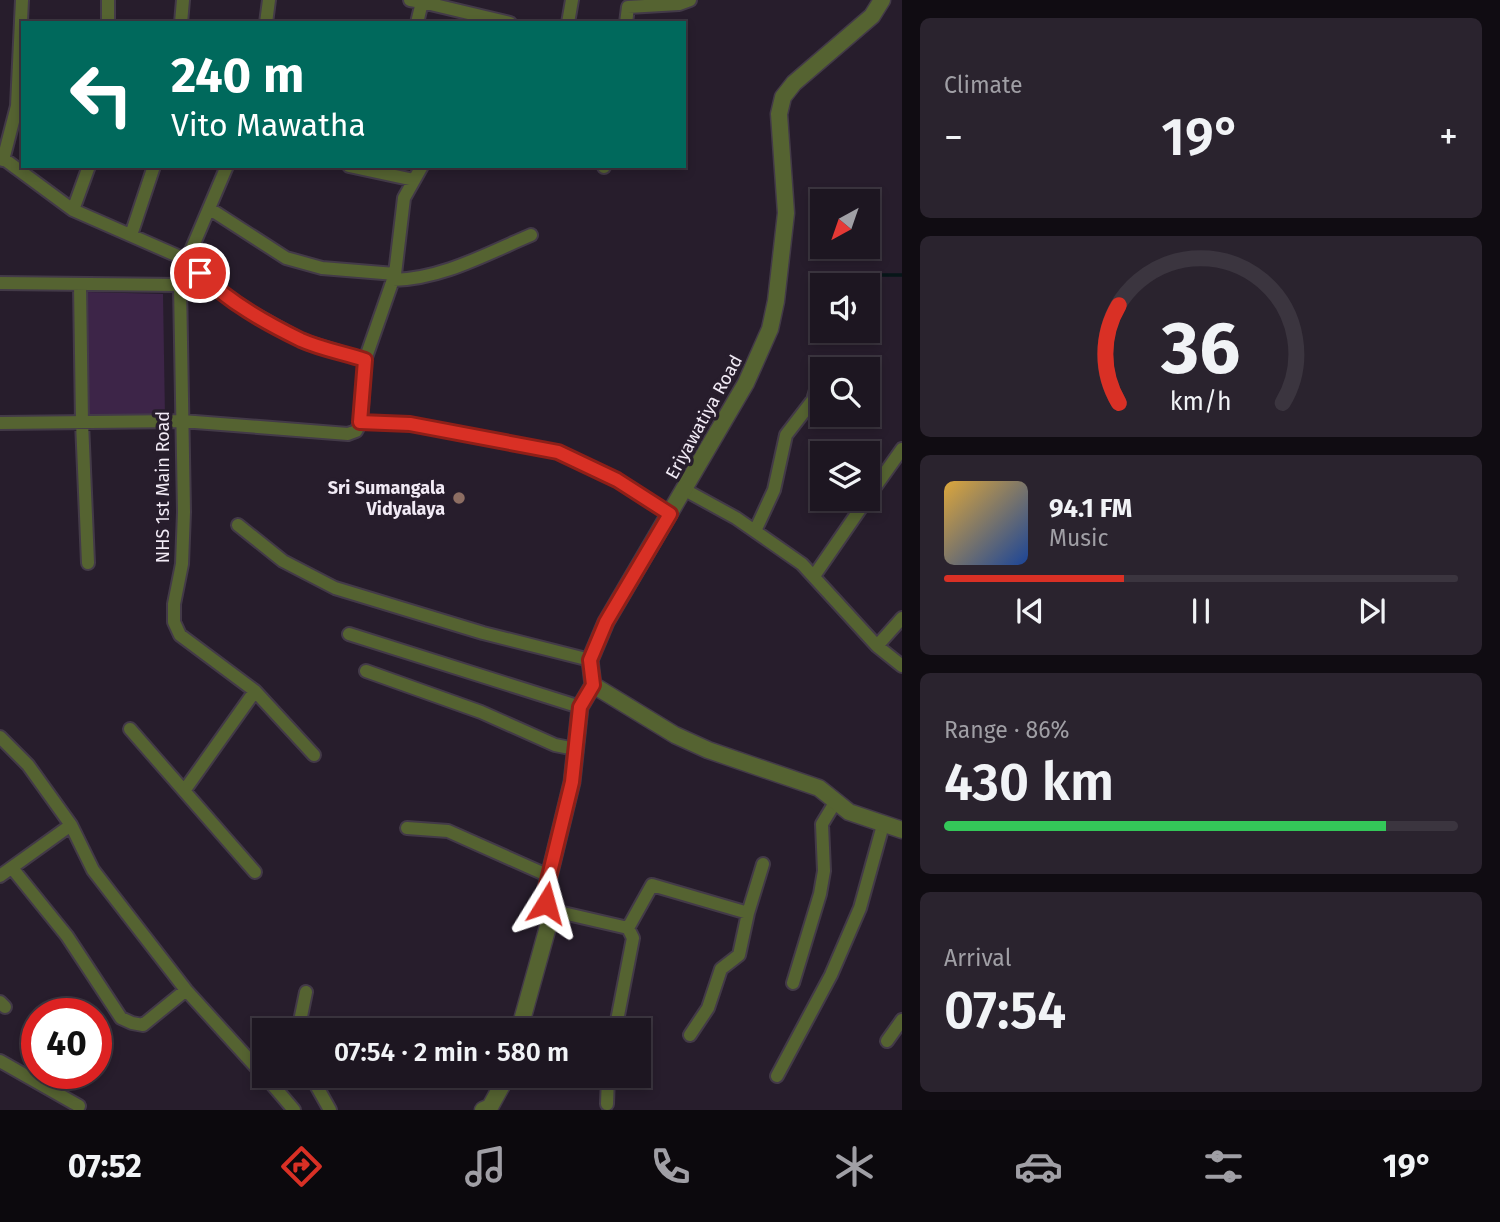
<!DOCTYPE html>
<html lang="en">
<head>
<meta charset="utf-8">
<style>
  :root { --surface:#1d1621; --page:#2a232e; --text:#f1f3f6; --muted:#a09fa5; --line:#3b353f; --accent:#d93025 }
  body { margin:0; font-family:"Fira Sans",sans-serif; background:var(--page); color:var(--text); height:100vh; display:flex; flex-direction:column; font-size:26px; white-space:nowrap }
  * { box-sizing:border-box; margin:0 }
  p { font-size:23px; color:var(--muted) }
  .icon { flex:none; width:38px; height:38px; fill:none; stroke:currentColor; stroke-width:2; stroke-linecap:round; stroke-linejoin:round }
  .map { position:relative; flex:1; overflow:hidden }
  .panel { display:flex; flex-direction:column; gap:18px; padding:18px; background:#100c12; width:598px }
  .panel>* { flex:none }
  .guide { position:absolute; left:21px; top:21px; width:665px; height:147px; border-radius:0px; box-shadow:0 4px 10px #0003,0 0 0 2px var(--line); background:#00695c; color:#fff; overflow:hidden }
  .needle { width:46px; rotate:220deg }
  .controls { position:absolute; left:810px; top:189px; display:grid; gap:14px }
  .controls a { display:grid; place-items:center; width:70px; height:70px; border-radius:0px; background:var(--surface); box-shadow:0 4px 10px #0003,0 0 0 2px var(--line); font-size:35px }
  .speed { position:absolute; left:21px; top:998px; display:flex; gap:14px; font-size:35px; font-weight:700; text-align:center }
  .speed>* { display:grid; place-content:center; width:91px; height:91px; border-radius:50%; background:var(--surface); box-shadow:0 4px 10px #0003,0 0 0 2px var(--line); line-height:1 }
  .speed .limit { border:10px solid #d22; background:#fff; color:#111 }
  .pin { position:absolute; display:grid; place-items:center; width:60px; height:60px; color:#fff; margin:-30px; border:4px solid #fff; border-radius:50%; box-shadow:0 2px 7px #0007 }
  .me { position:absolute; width:77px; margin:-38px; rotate:8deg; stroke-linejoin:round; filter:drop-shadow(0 0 5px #0008) }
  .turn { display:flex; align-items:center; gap:24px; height:147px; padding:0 35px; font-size:32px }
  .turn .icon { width:91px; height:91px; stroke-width:2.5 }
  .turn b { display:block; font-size:49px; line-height:60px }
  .big { font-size:52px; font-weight:600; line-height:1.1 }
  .panel .widget { flex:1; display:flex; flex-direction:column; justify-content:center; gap:10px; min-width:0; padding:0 24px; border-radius:10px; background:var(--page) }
  .panel .dial { align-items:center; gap:0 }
  .dial svg { height:182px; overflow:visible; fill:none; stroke:var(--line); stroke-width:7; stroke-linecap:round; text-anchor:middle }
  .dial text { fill:var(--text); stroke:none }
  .song { display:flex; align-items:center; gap:21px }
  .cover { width:84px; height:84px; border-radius:10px; background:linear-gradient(135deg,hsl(40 70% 55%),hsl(220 70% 35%)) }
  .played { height:7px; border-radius:4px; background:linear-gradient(90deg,var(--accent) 35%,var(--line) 35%) }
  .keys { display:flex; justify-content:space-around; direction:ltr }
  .heat { display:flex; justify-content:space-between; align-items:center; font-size:38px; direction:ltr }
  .charge { height:10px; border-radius:5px; background:linear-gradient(90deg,#34c759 86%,var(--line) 0) }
  .trip { position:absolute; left:252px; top:1018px; width:399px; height:70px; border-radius:0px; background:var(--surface); box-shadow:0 4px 10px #0003,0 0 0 2px var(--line); font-weight:600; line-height:70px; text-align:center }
  .dock { display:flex; height:112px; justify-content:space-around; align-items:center; background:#0c090d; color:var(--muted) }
  .dock .icon { width:49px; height:49px }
  .dock .selected { color:var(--accent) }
  .dock b { font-size:32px; color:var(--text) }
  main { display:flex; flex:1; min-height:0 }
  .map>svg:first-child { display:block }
  .green { fill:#3d2548 }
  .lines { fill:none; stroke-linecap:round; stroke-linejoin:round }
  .stream { stroke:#071618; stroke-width:3.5 }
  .minor-casing { stroke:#433a48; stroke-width:16 }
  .tertiary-casing { stroke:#433a48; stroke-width:19 }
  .minor { stroke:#556331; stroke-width:12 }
  .tertiary { stroke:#556331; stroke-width:16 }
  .route-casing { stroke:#8d1f18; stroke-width:18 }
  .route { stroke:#d93025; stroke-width:12 }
  .education-dot { fill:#8d6e63; stroke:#271d2c; stroke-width:2.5 }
  .labels { text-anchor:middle; stroke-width:7; stroke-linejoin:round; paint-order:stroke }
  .street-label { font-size:18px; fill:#f1eaf5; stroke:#271d2c }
  .poi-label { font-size:18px; font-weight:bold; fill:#f1eaf5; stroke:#271d2c; text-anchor:end }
</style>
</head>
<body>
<main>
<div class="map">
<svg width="902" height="1110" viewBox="0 0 902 1110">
  <rect width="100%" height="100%" fill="#271d2c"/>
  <path class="green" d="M86,292L163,294L165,418H89Z"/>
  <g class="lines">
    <path class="stream" d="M861,275H902"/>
    <defs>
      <path id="minor" d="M410,0L422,2L417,23
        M422,2L510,23
        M108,23V0
        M181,23L183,0
        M266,23L269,0
        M568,23L572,0
        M626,23L628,7L679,4L690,0
        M0,156L73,210L187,260L213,287L249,311L303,341L365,360
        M3,160L17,106L22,0
        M227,166L187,260L180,285L184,512L182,564L174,604V622L180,635L255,691L314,755
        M349,166L414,180
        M604,167V166
        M210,209L286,258L322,268L395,274
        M73,210L89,166
        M131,235L154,166
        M393,280C442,279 486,254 531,235
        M0,283L180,285
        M80,285L82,422L88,563
        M361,422L410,424L558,452L617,480L670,514
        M0,423L182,421L348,434L356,431L361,422L365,360L395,274L404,198L422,166
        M685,490L736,518L802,564L877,646L902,666
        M868,497L902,449
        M238,525L283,561L335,588L483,633L590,660
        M755,531L774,490L786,435L813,400L822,370
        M814,576L867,499
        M349,634L580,707
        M877,646L902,618
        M366,671L481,712L555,745L575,749
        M130,729L255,872
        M0,737L28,765L71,825L0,876
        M184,791L255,691
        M71,825L93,870L186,990L264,1076
        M407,828L448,831L549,876
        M12,868L67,936L121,1018L132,1023L143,1025L186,990
        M550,910L628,928L652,885L748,913
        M793,983L820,894L824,871L822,824L836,801
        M0,1002L5,1007
        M298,1031L306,992
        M615,1031L633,938L628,928
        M690,1035L708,1008L721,969L739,955L748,913L763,864
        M887,1041L902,1020
        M0,1061L79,1106
        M265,1076L294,1110
        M311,1076L330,1110
        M777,1076L831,975L860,908L883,825
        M607,1104L608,1076"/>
      <path id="tertiary" d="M593,685L675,735L708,750L819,788L849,812L902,830
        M519,1031L549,923L550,910L544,897L572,782L580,707L593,685L590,660L606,622L746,383L770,329L776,301L786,213L779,114L783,97L794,83L872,16L882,0
        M483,1110L490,1107L507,1076"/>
    </defs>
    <use href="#minor" class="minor-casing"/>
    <use href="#tertiary" class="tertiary-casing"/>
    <use href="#minor" class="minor"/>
    <use href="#tertiary" class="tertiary"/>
  </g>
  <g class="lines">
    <defs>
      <path id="route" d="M200,273C228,302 266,323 301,340C321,349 344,353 365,360L360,422L410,424L558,452L617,480L670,514L606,622L590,660L593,685L580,707L572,782L544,897L546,903"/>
    </defs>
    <use href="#route" class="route-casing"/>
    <use href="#route" class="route"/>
  </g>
  <circle class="education-dot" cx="459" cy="498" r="7"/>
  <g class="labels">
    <g class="street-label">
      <text transform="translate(704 417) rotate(-61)" y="6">Eriyawatiya Road</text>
      <text transform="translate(163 487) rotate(-90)" y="6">NHS 1st Main Road</text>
    </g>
    <g class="poi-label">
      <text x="445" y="494">Sri Sumangala<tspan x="445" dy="21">Vidyalaya</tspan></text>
    </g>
  </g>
</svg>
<div class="controls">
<a><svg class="needle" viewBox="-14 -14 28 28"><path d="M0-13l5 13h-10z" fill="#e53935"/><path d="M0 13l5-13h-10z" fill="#a09fa5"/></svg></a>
<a><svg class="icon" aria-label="sound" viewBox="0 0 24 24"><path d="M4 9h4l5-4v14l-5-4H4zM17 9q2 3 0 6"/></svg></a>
<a><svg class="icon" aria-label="search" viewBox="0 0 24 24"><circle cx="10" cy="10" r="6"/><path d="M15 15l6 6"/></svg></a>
<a><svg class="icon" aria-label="layers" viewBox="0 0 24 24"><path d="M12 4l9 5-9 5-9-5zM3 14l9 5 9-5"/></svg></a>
</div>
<div class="speed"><div class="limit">40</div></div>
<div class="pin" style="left:200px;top:273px;background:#d93025"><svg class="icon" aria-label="arrive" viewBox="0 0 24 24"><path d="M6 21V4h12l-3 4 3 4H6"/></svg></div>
<svg class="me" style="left:546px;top:903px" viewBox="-20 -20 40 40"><path d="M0-17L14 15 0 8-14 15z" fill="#d93025" stroke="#fff" stroke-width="4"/></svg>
<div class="trip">07:54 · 2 min · 580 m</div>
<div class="guide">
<div class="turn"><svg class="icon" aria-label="left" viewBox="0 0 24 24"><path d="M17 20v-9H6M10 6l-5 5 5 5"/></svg><div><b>240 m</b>Vito Mawatha</div></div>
</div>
</div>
<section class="panel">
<div class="widget"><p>Climate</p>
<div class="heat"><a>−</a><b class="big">19°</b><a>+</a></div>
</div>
<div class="widget dial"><svg viewBox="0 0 100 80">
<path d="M14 69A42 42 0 1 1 86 69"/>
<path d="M14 69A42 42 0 0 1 14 26" stroke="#d93025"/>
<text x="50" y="56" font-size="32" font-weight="700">36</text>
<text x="50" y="72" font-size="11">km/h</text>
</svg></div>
<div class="widget">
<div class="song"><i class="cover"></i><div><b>94.1 FM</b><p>Music</p></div></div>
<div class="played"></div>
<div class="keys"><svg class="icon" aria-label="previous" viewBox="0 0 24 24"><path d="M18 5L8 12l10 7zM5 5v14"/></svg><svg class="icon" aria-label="pause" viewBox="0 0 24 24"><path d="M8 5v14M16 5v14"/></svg><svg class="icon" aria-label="next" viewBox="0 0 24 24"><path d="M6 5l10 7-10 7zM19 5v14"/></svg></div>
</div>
<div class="widget"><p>Range · 86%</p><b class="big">430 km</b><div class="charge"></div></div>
<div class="widget"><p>Arrival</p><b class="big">07:54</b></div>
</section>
</main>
<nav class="dock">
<b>07:52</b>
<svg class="icon selected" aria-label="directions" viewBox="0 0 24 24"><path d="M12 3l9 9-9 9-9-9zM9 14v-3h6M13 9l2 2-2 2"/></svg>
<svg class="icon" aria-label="music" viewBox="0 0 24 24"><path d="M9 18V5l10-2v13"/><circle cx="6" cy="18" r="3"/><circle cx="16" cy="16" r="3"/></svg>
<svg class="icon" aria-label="phone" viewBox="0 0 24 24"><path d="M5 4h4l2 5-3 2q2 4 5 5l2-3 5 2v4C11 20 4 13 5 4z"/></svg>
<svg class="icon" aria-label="climate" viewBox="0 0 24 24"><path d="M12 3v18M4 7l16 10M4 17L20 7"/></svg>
<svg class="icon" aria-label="car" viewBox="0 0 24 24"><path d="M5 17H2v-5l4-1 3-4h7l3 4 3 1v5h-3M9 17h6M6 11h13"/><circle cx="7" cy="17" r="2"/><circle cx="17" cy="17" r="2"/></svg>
<svg class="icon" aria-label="filters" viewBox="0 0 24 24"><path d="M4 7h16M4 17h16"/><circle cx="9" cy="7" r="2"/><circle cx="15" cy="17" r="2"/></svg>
<b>19°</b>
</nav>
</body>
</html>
